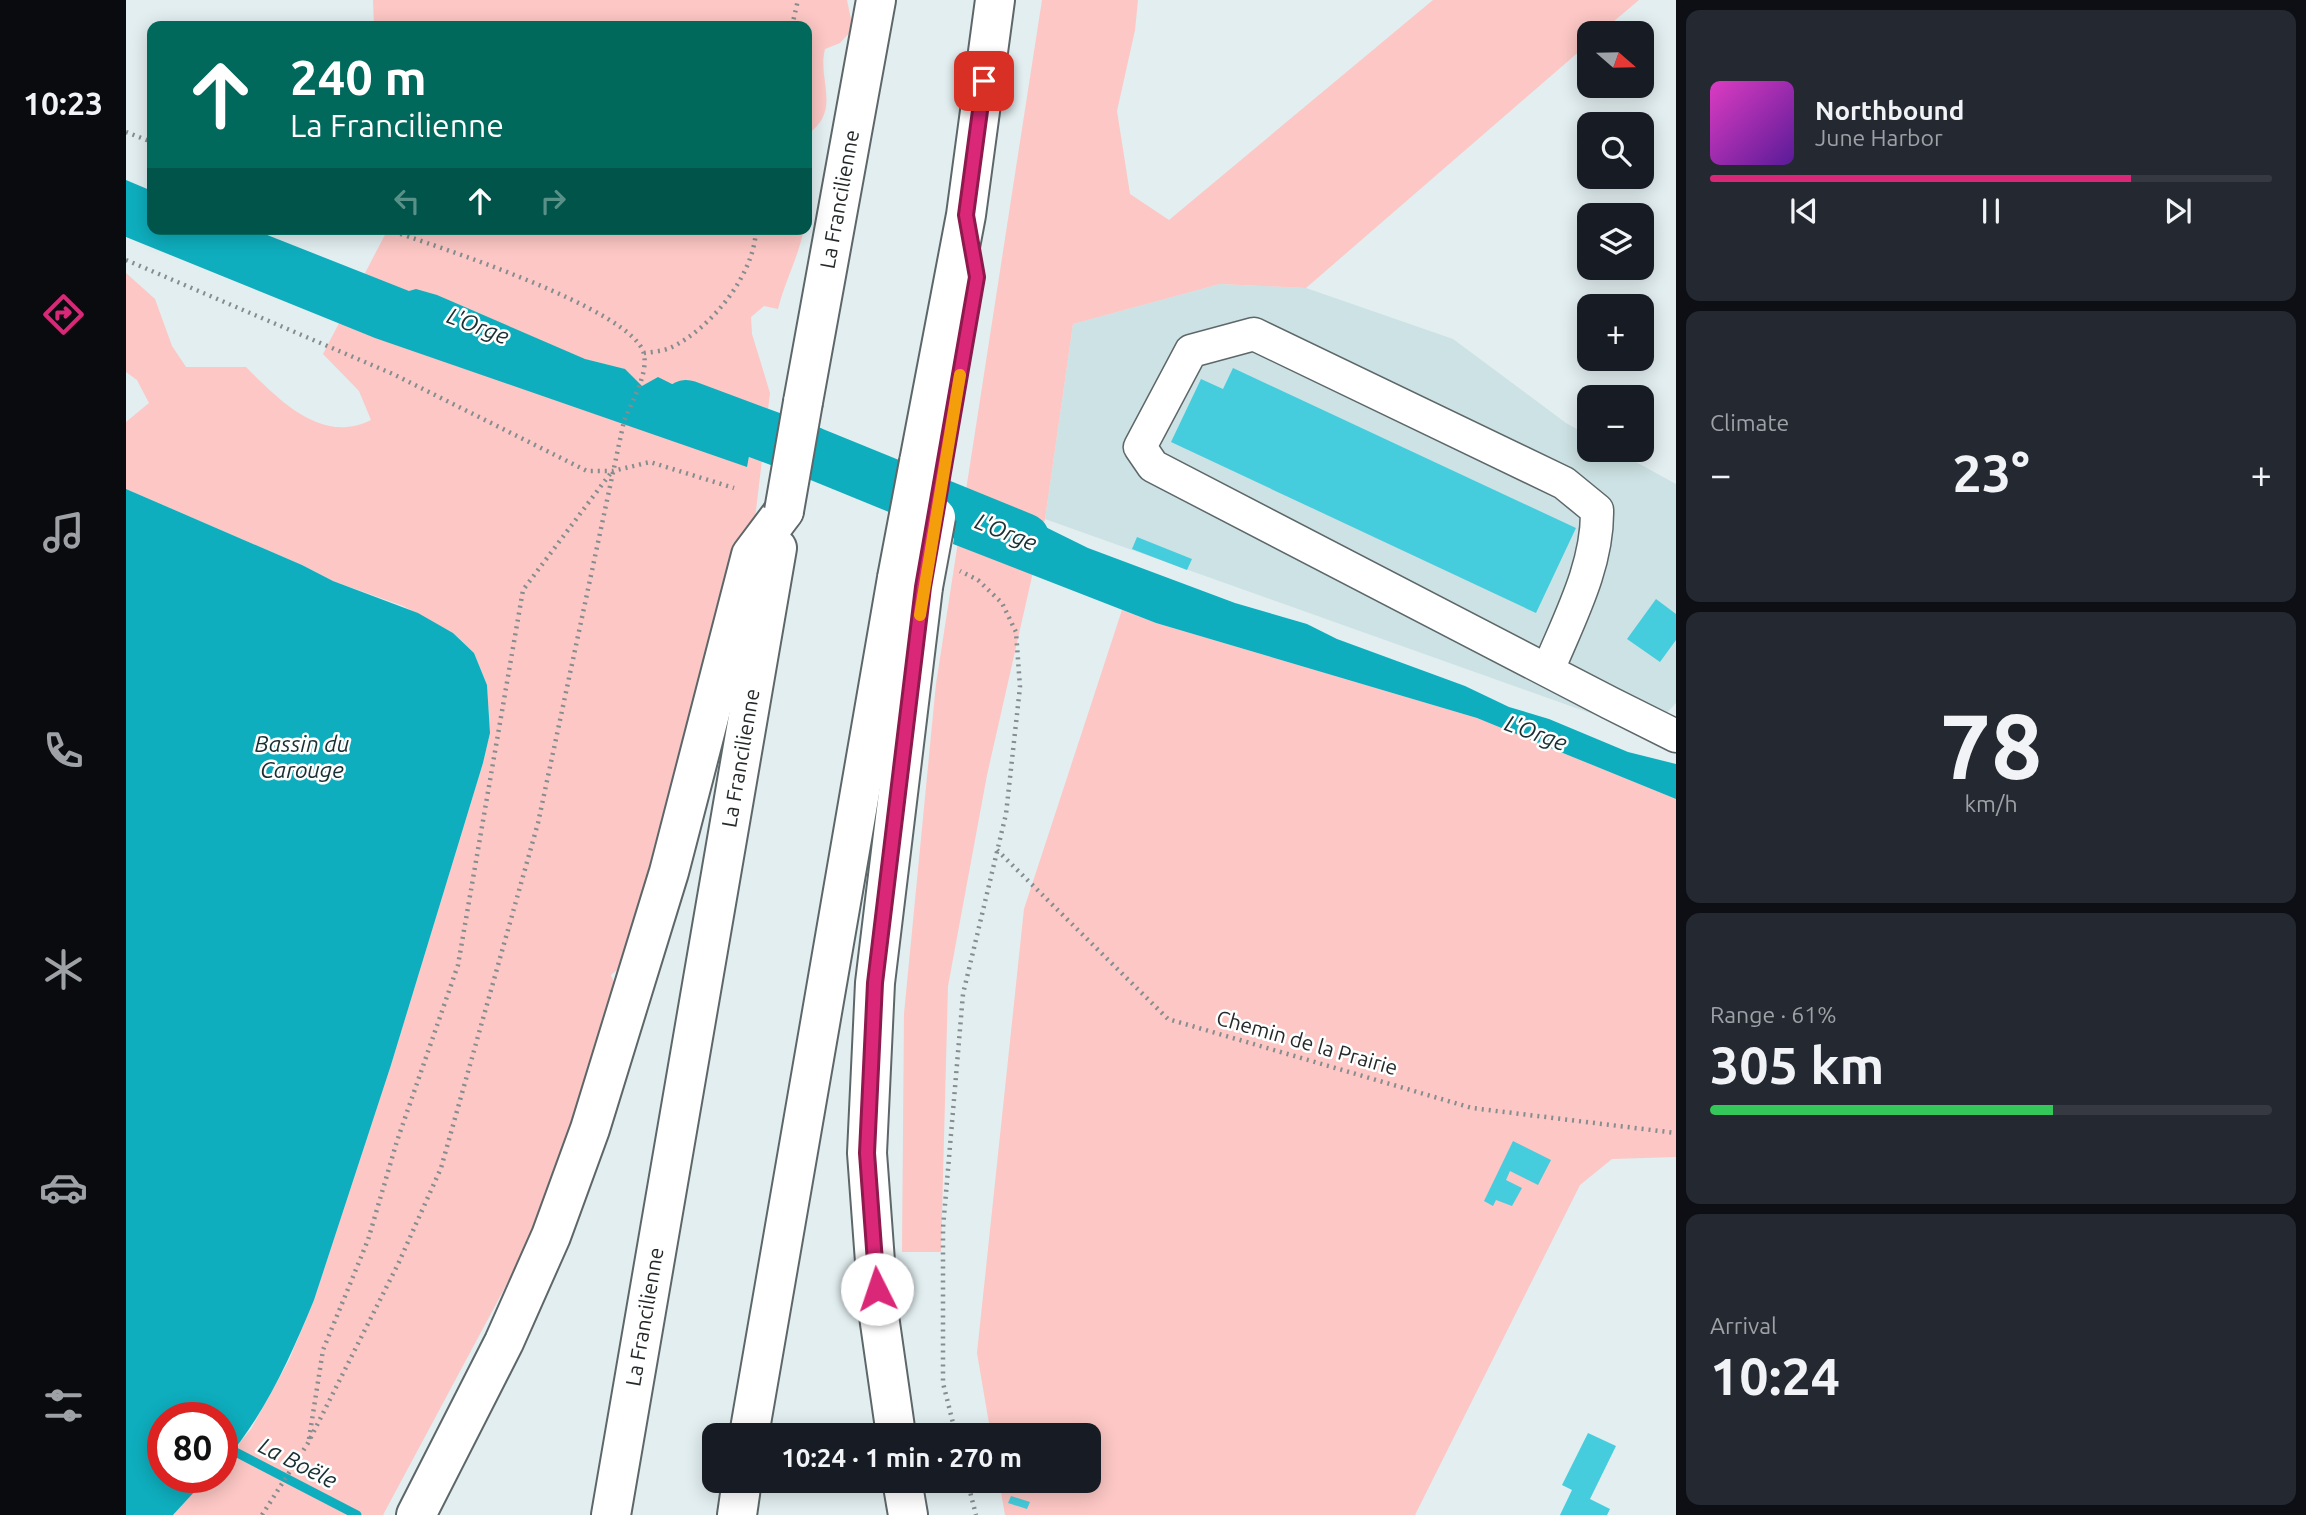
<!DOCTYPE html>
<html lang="en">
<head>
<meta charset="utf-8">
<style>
  :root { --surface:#171b24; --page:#242831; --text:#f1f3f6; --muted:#9ea1a6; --line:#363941; --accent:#db2777 }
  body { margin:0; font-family:Ubuntu,sans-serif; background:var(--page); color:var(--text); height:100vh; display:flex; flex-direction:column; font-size:26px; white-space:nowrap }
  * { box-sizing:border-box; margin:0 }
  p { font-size:23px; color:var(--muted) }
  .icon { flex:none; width:38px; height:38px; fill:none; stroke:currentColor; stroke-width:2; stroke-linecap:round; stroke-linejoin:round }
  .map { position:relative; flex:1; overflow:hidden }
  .details { display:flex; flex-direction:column; gap:10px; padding:10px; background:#0d0f14; width:630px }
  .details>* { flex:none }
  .guide { position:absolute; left:21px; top:21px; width:665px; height:214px; border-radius:14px; box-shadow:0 4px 18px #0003; background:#00695c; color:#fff; overflow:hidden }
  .needle { width:46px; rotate:110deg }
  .controls { position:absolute; left:1451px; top:21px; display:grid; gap:14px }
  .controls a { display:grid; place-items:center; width:77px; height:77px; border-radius:14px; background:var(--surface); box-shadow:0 4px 18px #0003; font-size:35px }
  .speed { position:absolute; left:21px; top:1402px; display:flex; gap:14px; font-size:35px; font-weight:700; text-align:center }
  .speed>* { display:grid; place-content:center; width:91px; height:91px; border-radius:50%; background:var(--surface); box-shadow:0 4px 18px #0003; line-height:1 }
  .speed .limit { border:10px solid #d22; background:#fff; color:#111 }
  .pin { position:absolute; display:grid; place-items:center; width:60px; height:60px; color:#fff; margin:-30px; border-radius:14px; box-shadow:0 4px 10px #0006 }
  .me { position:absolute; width:77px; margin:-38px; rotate:356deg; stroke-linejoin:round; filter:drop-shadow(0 0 5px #0008) }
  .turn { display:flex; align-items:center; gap:24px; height:147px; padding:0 28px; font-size:32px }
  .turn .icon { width:91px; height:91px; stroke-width:2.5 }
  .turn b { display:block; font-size:49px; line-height:60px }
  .lanes { display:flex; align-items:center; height:66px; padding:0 28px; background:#0003; justify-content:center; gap:35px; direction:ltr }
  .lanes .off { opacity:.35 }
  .big { font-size:52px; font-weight:700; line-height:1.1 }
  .details .card { flex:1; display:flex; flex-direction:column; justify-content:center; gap:10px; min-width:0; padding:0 24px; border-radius:14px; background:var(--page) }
  .details .dial { align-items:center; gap:0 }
  .dial b { font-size:91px; line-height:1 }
  .song { display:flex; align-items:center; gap:21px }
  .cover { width:84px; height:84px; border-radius:10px; background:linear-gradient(135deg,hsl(310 70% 55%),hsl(270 70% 35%)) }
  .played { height:7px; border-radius:4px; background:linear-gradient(90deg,var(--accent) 75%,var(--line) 75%) }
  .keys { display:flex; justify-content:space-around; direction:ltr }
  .heat { display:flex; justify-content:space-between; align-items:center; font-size:38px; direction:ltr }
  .charge { height:10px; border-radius:5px; background:linear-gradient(90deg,#34c759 61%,var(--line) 0) }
  .trip { position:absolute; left:576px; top:1423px; width:399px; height:70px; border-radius:14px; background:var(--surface); box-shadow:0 4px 18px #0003; font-weight:700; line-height:70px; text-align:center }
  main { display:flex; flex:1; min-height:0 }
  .dock { display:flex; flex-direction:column; width:126px; justify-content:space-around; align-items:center; background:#090b0e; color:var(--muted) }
  .dock .icon { width:49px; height:49px }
  .dock .active { color:var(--accent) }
  .dock b { font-size:32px; color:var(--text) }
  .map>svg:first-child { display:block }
  .built { fill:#cde2e4 }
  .green { fill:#fcc7c4 }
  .water { fill:#0eaebe }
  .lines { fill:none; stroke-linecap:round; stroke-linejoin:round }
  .stream { stroke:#0eaebe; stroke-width:9 }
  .river { stroke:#0eaebe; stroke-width:52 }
  .building { fill:#45cddd }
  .minor-casing { stroke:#5d6769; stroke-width:35 }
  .highway-casing { stroke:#5d6769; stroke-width:42 }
  .path { stroke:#858d8f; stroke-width:4.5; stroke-dasharray:2 5; stroke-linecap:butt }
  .minor { stroke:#fff; stroke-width:32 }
  .highway { stroke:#fff; stroke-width:38 }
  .highway-bridge-casing { stroke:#5d6769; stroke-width:42; stroke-linecap:butt }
  .highway-bridge { stroke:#fff; stroke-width:38 }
  .route-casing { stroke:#8e194d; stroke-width:18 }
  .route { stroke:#db2777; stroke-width:12 }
  .slow { stroke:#f59e0b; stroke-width:12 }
  .labels { text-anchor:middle; stroke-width:5; stroke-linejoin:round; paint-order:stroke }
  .street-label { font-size:21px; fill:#25292a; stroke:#fff }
  .water-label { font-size:23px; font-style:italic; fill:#193033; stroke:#fff }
</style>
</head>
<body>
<main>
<nav class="dock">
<b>10:23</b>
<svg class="icon active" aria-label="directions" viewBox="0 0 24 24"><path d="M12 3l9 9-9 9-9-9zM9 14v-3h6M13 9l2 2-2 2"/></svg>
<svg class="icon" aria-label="music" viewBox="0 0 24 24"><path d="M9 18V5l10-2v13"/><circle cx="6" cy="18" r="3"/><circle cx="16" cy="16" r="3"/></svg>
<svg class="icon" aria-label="phone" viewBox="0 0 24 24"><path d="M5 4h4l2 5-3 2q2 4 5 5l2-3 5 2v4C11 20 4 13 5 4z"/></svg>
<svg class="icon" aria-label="climate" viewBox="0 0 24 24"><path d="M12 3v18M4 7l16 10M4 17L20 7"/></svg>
<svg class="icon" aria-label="car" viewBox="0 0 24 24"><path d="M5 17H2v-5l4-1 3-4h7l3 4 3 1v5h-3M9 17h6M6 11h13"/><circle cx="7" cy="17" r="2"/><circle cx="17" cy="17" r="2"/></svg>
<svg class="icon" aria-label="filters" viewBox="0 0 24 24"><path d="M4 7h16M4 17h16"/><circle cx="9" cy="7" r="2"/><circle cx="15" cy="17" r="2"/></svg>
</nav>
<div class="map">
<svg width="1550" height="1515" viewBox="0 0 1550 1515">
  <rect width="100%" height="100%" fill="#e2eef0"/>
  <path class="built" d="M1094,284L1180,288L1327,339L1440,423L1463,436V450H1488L1550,484V703L1533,721L1478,692L1467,714L919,519L947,324Z"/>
  <path class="green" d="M247,0H721L727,29L714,43L699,49C691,80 716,110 682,134L686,151L681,207V26H248Z
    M916,0H1012L1009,30L991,111L1004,194L1043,220L1307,0H1513L1474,33H1463V43L1180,288L1094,284L947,324L919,519L861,775L822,986L815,1252H776L778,1014L810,684Z
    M262,229H678C672,258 659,281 652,309L638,306L625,317L626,334L644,393L627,535L519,947L485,975L498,1008L421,1209L257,1515H47L82,1477H96V1464L125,1429L163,1360L188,1300L265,1065L357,763L364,733L361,685L348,653L327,633L277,606L207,581L176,565L0,489V422L23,403L11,380L0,372V273L29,299L46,346L60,367H120C153,400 196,445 245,420L233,391L197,354Z
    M996,610L1030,623L1351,718L1550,799V1157L1486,1159L1454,1185L1289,1515H879L873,1481L962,1480V1435H865L851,1353L898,909Z"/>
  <path class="water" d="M0,180L26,191V229H126L283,291L290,289L311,295L459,359L499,369L516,386L532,377L562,392L581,395L609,414L629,423L621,467L249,338L0,237Z
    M0,489L176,565L207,581L292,613L327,633L348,653L361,685L364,733L357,763L265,1065L188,1300C164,1358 138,1417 96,1464V1418H37V1477H82L47,1515H0Z
    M836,492L885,510L962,548L1109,603L1181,624L1211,639L1339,686L1383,707L1423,719L1502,752L1550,764V799L1351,718L1030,623L827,544Z"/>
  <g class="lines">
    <path class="stream" d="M96,1445L231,1515"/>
    <path class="river" d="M560,406L687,453L898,539"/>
  </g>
  <path class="building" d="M1107,368L1450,528L1410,613L1045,442L1075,379L1097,389Z
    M1011,537L1066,559L1061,570L1006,549Z
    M1530,599L1550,614V640L1534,662L1501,639Z
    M1387,1141L1425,1160L1412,1185L1384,1171L1380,1180L1396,1188L1386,1206L1370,1200L1367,1206L1358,1201Z
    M1462,1433L1490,1446L1464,1499L1484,1509L1481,1515H1434L1446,1490L1436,1485Z
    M885,1496L904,1502L901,1509L882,1503Z"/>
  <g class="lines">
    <defs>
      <path id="minor" d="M1422,670C1443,619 1472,566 1471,510L1438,483L1128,334L1065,351L1014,447L1027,466L1484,703L1550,736"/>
      <g id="highway">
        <path id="s1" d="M677,402L750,0"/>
        <path d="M793,462L840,215L869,0"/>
        <path d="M623,1435L771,578"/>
        <path d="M770,1435L753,1316L741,1153L749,983L797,587"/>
        <path d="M776,1480L782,1515"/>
        <path d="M290,1515L378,1342L425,1236L464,1129L543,872L625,555L658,511"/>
        <path id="s2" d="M485,1515L651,548"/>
        <path d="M611,1515L616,1480"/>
      </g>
    </defs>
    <use href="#minor" class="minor-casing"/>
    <use href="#highway" class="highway-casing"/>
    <path class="path" d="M666,26L672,0
      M0,132L26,142
      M0,260L267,374L461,471H487L524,462L608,488
      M518,353C526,352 537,351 544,348C585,329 629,274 630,229
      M871,850L1042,1019L1346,1108L1550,1133
      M830,1435L817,1383V1228L837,994L880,814L894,687L890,632L876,603L852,580L834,571
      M183,1439L197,1350L242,1240L271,1141L332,965L397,590L484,474
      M841,1480L850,1515
      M136,1515L182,1443L273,1262L315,1168L412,823L498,421C506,401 522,375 518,354C508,309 306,245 260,229"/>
    <use href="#minor" class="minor"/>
    <use href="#highway" class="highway"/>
    <defs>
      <path id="highway-bridge" d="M658,511L677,402
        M771,578L793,462
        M797,587L810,517"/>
    </defs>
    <use href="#highway-bridge" class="highway-bridge-casing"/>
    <use href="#highway-bridge" class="highway-bridge"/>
  </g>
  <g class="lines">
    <defs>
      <path id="route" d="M751,1289L741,1153L749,983L797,587L851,277L840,215L858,81"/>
    </defs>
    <use href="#route" class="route-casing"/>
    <use href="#route" class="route"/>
    <path class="slow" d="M794,615L834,375"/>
  </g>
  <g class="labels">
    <g class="street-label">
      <text dy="7" stroke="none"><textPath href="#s1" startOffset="206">La Francilienne</textPath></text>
      <text dy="7" stroke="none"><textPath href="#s2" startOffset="768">La Francilienne</textPath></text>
      <text transform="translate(1181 1043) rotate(16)" y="7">Chemin de la Prairie</text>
      <text dy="7" stroke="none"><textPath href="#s2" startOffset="201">La Francilienne</textPath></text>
    </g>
    <g class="water-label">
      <text transform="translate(352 326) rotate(21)" y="8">L'Orge</text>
      <text transform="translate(880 532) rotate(22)" y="8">L'Orge</text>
      <text transform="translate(1410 733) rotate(20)" y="8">L'Orge</text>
      <text x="176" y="752">Bassin du<tspan x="176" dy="26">Carouge</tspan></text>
      <text transform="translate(172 1463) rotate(27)" y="8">La Boële</text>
    </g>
  </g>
</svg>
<div class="controls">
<a><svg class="needle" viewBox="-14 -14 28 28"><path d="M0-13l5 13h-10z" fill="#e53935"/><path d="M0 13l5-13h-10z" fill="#9ea1a6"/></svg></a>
<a><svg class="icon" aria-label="search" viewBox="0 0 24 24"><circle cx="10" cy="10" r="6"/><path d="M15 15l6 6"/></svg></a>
<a><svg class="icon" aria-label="layers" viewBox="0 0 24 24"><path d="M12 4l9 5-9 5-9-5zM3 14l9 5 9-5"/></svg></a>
<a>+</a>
<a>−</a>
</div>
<div class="speed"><div class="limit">80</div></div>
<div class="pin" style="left:858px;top:81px;background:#d93025"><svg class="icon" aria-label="arrive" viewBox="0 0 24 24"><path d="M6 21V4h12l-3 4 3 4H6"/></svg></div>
<svg class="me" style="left:751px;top:1289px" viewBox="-20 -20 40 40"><circle r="19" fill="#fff"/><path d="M0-13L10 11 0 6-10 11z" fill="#db2777"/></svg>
<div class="trip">10:24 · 1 min · 270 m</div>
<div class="guide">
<div class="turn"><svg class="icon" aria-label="ahead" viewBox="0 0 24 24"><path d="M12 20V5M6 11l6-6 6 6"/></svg><div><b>240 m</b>La Francilienne</div></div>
<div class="lanes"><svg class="icon off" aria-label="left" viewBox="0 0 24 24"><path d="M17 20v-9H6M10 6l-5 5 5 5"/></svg><svg class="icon" aria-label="ahead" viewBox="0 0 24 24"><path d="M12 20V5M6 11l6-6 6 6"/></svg><svg class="icon off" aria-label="right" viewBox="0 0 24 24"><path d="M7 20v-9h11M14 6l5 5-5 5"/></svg></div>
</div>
</div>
<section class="details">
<div class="card">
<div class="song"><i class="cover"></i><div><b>Northbound</b><p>June Harbor</p></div></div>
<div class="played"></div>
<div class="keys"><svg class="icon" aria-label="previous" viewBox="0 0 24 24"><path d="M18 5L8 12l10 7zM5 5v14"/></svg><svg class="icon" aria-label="pause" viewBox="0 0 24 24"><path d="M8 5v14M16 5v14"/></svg><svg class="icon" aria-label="next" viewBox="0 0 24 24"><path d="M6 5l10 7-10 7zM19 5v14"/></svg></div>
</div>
<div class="card"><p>Climate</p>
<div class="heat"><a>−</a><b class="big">23°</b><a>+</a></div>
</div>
<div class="card dial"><b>78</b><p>km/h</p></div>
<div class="card"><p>Range · 61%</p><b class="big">305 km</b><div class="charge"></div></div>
<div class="card"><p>Arrival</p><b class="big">10:24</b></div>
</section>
</main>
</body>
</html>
